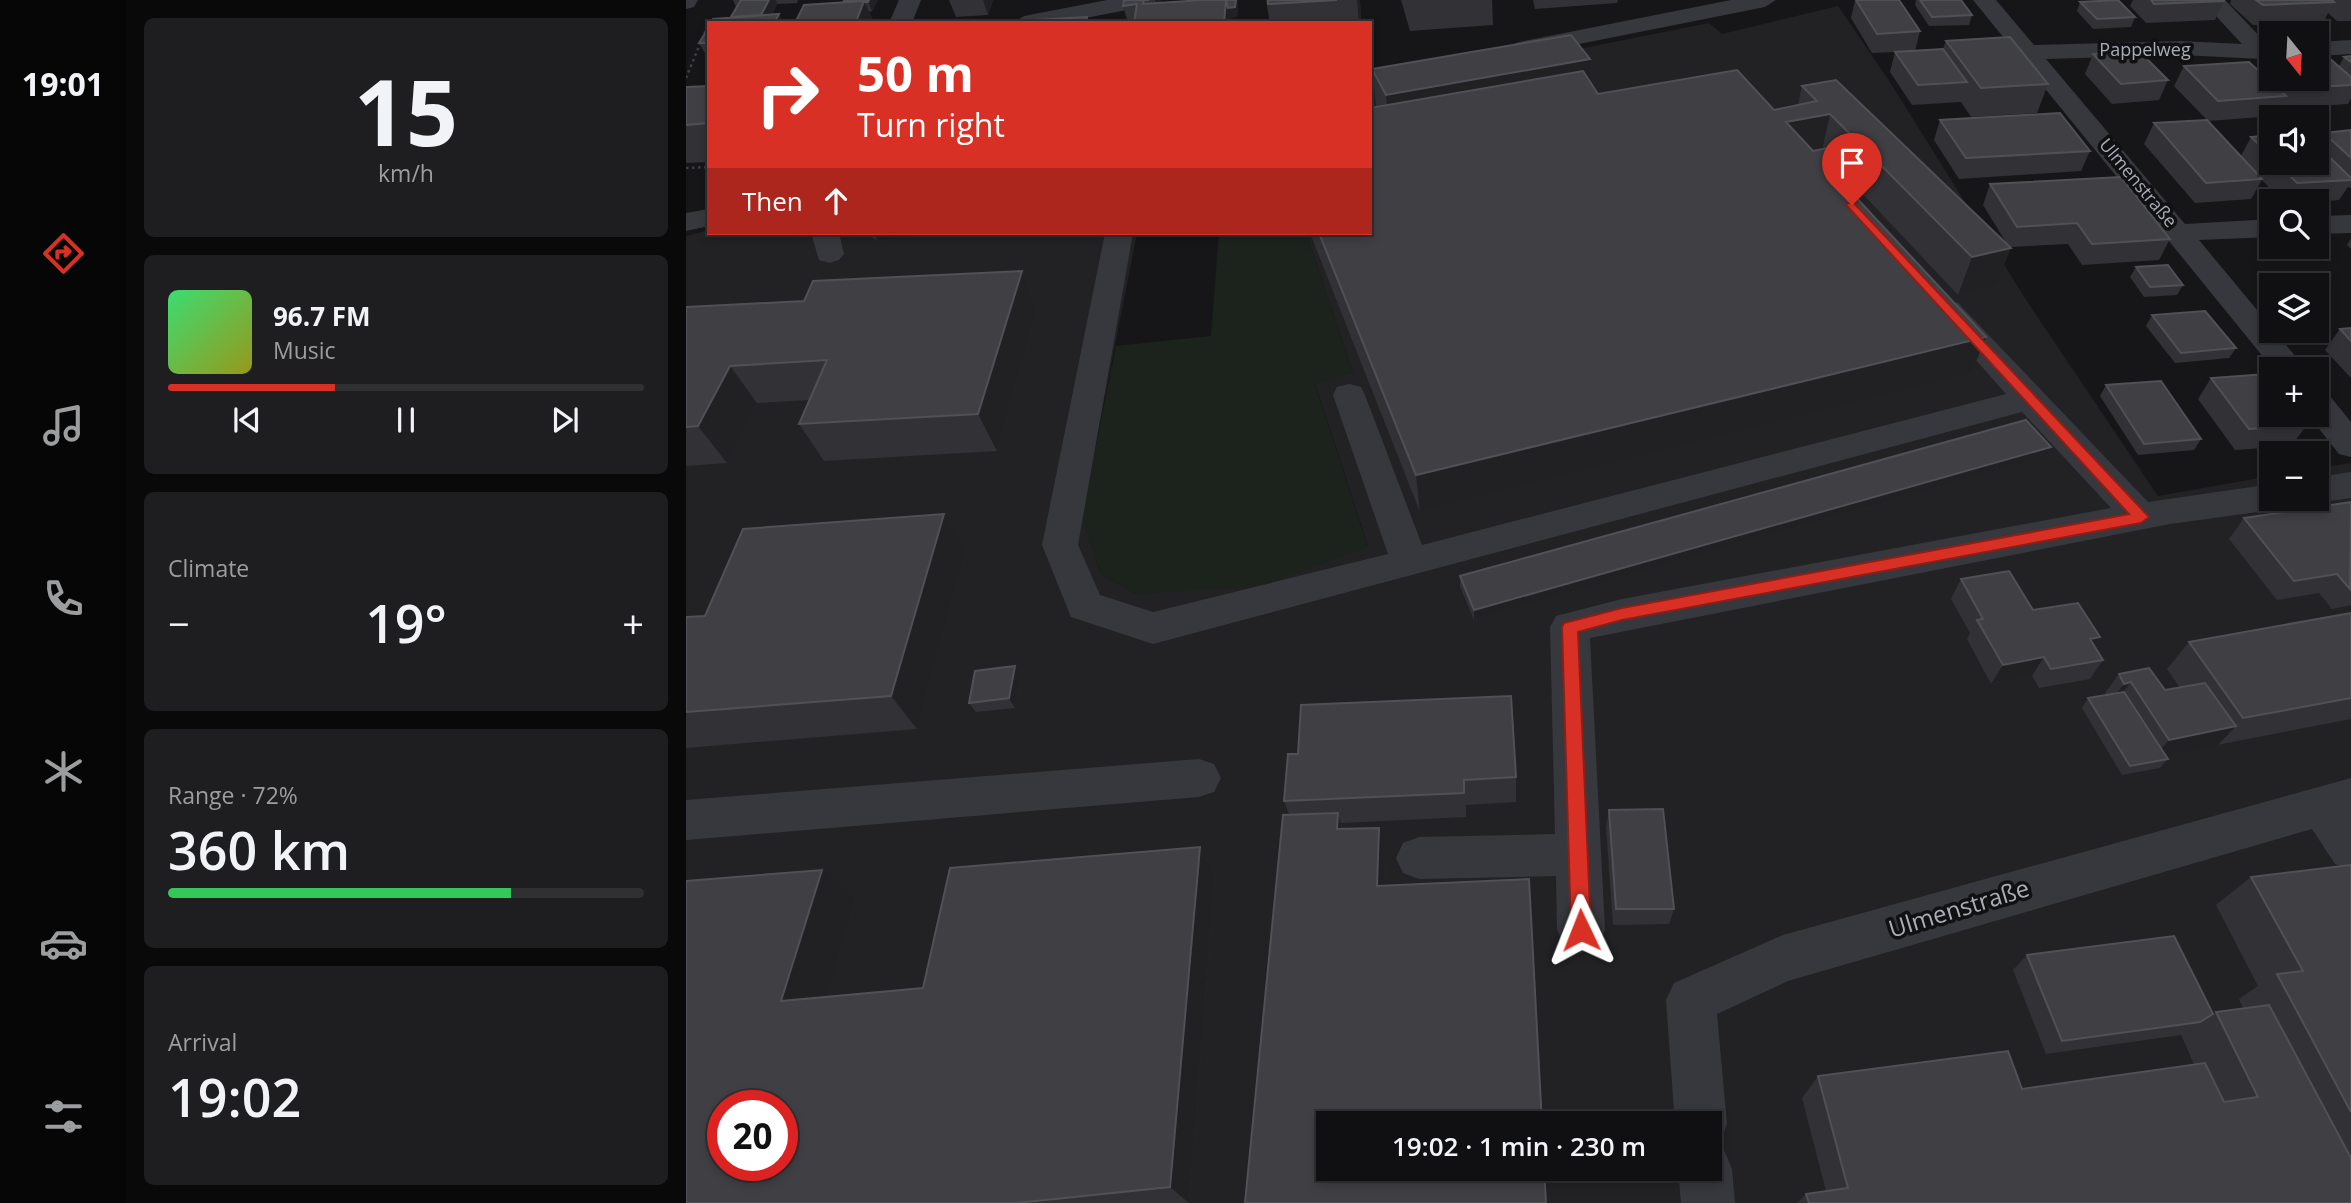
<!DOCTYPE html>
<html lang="en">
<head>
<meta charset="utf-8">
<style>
  :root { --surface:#101012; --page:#1e1e20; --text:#f1f3f6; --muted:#9c9d9f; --line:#303032; --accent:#d93025 }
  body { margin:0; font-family:"Open Sans",sans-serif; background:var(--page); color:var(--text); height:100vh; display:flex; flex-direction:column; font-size:26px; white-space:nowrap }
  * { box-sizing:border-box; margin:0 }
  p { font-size:23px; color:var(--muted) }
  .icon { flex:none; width:38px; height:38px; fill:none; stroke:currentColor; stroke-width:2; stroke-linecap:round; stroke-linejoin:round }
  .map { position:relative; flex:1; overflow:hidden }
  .side { display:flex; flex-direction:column; gap:18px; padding:18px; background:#09090a; width:560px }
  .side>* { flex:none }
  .hud { position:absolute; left:21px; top:21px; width:665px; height:214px; border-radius:0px; box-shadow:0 4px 10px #0003,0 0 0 2px var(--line); background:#d93025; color:#fff; overflow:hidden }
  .needle { width:46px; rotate:162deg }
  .controls { position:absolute; left:1573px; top:21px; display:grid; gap:14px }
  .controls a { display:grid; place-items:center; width:70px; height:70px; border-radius:0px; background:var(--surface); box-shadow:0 4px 10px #0003,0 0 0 2px var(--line); font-size:35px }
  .speed { position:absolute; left:21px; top:1090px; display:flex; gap:14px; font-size:35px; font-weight:700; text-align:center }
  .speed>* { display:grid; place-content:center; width:91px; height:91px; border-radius:50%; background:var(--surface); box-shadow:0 4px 10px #0003,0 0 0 2px var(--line); line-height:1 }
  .speed .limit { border:10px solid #d22; background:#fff; color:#111 }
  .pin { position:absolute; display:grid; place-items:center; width:60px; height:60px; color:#fff; margin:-72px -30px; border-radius:50% 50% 50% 0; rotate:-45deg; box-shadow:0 0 7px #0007 }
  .pin .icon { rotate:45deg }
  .me { position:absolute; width:77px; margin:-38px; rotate:358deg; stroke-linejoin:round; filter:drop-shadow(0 0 5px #0008) }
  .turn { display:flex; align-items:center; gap:24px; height:147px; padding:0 35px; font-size:32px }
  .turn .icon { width:91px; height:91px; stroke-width:2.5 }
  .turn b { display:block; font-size:49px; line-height:60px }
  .then { display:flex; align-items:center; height:66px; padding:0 35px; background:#0003; gap:14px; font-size:26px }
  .big { font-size:52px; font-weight:600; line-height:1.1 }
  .side .tile { flex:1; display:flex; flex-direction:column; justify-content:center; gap:10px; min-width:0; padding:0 24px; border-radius:10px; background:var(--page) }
  .side .dial { align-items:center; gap:0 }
  .dial b { font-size:91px; line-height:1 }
  .song { display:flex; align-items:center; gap:21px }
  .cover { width:84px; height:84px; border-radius:10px; background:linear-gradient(135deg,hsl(140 70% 55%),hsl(60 70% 35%)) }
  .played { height:7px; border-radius:4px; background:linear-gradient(90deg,var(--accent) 35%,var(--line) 35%) }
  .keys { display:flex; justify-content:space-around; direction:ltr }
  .heat { display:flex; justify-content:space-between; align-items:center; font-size:38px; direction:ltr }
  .charge { height:10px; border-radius:5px; background:linear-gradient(90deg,#34c759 72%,var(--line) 0) }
  .trip { position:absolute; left:630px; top:1111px; width:406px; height:70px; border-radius:0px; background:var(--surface); box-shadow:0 4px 10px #0003,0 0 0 2px var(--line); font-weight:600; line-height:70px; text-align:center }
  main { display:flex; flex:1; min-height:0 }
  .dock { display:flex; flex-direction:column; width:126px; justify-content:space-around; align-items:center; background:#060607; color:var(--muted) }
  .dock .icon { width:49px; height:49px }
  .dock .selected { color:var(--accent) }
  .dock b { font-size:32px; color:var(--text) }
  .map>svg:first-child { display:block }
  .built { fill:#222225; fill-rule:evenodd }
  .green { fill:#1c231d }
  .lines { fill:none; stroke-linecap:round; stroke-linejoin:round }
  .path { stroke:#3d3f44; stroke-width:2.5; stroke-dasharray:2.5 3.5; stroke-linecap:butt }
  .minor { fill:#37383d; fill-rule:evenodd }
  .wall { fill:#323236 }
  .shaded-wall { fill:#212124 }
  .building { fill:#3f3f44; stroke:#4f5156; stroke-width:2; fill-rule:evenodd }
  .route { fill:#d93025; stroke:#8d1f18; stroke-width:2 }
  .labels { text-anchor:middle; stroke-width:7; stroke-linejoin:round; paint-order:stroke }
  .far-street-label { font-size:18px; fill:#a8adb8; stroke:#111113 }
  .near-street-label { font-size:24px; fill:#a8adb8; stroke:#111113 }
</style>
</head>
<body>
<main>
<nav class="dock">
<b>19:01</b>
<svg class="icon selected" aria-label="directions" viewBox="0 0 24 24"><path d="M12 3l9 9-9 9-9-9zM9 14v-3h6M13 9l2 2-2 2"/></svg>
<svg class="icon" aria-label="music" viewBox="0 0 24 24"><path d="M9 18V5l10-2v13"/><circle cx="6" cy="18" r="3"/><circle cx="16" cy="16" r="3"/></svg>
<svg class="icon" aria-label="phone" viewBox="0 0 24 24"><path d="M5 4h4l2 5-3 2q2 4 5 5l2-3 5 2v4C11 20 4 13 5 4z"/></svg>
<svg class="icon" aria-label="climate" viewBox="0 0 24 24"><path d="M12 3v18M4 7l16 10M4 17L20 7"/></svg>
<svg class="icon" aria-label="car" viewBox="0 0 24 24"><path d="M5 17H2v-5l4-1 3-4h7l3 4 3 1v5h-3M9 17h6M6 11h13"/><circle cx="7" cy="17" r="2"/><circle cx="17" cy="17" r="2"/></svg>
<svg class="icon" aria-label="filters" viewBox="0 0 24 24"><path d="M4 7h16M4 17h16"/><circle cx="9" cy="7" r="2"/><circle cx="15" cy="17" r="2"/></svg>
</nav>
<section class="side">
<div class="tile dial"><b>15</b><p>km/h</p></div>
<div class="tile">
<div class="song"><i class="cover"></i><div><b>96.7 FM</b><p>Music</p></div></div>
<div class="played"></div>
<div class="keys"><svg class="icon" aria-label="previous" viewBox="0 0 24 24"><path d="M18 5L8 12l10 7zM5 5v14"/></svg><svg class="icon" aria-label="pause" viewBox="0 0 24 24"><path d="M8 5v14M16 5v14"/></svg><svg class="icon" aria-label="next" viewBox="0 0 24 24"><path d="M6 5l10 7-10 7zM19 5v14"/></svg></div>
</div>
<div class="tile"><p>Climate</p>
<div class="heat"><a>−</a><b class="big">19°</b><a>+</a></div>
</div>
<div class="tile"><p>Range · 72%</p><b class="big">360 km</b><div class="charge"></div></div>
<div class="tile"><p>Arrival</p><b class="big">19:02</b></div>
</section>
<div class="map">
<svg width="1665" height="1203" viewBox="0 0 1665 1203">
  <rect width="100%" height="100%" fill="#161618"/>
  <path class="built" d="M1152,6L1202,79L1344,306L1472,496L1585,476L1586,499H1631V468L1665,463V1203H0V236L23,230L451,233L396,514L414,573L449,594L682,546L629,383L667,372L620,233H684V91L1023,23L1036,34ZM37,1106H96V1166H37ZM642,1124H1024V1169H642Z"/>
  <path class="green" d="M533,233H620L667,372L629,384L682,547L574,587L449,594L414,573L396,514L430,346L525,336Z"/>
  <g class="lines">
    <path class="path" d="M0,78L21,27
      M0,168L23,167"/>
    <path class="minor" d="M0,0H12L8,7L0,9Z
      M213,0H235L226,23H203Z
      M421,0H467L456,7L374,23H327L338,16Z
      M1045,0H1090L1079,7L838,55L830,53L826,48L830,43L838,41Z
      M1287,0H1310L1348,45L1495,41L1556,44L1515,0H1539L1581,44H1586V58L1576,59L1495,55L1360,59L1499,224L1586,219V237L1513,240L1620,369H1587Z
      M1665,40V54L1631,56V42Z
      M23,209V226L0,231V213Z
      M1665,215V233L1631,234V216Z
      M125,233H153L158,254L153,260L143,263L133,260Z
      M419,233H447L392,545L414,595L467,612L702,554L647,395L651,387L663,384L675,387L679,395L736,545L1320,394L1246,310L1250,303L1261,300L1272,303L1462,502L1586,484V499H1603L1599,506L1586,510L1484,524L904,638L919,930L912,946L895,953L878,946L871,930L870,876L733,879L717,873L710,858L717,843L733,837L869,834L864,627L870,616L936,599L1425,508L1336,412L467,644L385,617L356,545Z
      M1631,392L1643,395L1665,422V457L1653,454L1622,415H1631Z
      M1665,472V498L1631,503L1618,499H1631V477Z
      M513,759L528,764L535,778L528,792L513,797L0,840V800Z
      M1665,778V870L1649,864L1626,829L1102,981L1031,1014L1041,1124L1034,1143L1027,1145L1038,1150L1046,1169L1049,1203H995L992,1169H1024V1124H989L980,1000L988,983L1097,935Z"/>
  </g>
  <path class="wall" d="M47,0H112L111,3L91,4L86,15L93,14L97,23H25L45,18L50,7Z
    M158,0H192L186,11L183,12L187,20L157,2Z
    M263,0H307L302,15L270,17Z
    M438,0H475L476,3L517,0H551L552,7L551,17L544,18L545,23H442L437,6Z
    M580,0H674L675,23H584Z
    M715,0H806L807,25L724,31Z
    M847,0H932L931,3L849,9Z
    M1169,0H1213L1234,31L1229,51L1257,49L1260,41L1362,84L1351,113L1285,117L1275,102L1226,105L1204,72L1209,52L1186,53L1165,18Z
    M1230,0H1275L1286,15L1283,25L1243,26L1229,5Z
    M1447,0H1538V1L1529,20L1460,23L1444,6Z
    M1545,0H1665V21H1651L1642,13L1638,21L1567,25L1544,4Z
    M1394,2L1449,17L1445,27L1407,29L1391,11Z
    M23,27V60L13,43Z
    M1407,54L1482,80L1473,100L1426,104L1399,74Z
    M1665,56V98L1662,104L1602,108L1596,103L1588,116L1522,121L1488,86L1498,66L1576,74L1583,61H1586V79H1631L1653,66L1658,57Z
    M686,69L903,81L912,94L1088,110L1112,105L1116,86L1321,244L1297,205L1304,184L1484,239L1473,260L1396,265L1382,244L1324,247L1310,286L1272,295L1174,191L1165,192L1300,337L1285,374L734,512L624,233H684L690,107Z
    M23,86V162L1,163L0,162V87Z
    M1254,120L1404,151L1395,171L1273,179L1248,140Z
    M1468,123L1555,156L1565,137L1586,135V163H1631V144L1638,133L1665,130V188L1662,187L1653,200L1631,202L1596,201L1576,180L1565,199L1509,203L1458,144Z
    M179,233H243L234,236L192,241Z
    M316,233H348L338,236Z
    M1665,238V249L1661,245Z
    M1450,267L1497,285L1491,295L1458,297L1444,277Z
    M336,271L351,309L311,451L138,461L113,424L123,400L71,403L41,463L0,466V307L118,301Z
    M1466,315L1550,348L1543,358L1489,363L1460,326Z
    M1665,328V378L1639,350L1654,329Z
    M1525,378L1621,425L1605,446L1549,450L1512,399Z
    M1420,385L1515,439L1508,450L1452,455L1414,396Z
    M1359,457L788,620L774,586V576Z
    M1665,502V605L1646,609L1633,593L1591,600L1543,539L1558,518Z
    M258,514L280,550L231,729L0,748V617L19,616Z
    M1275,579L1347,610L1414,637L1408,645L1417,660L1404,679L1353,688L1346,676L1305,684L1281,639L1284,633L1265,599Z
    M1665,613V719L1479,755L1482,759L1474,768L1436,775L1396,708L1402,698L1420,695L1419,693L1433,674L1479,690L1494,688L1481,669L1503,642Z
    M335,676L329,708L290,712L283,703Z
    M602,754L830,777V802L780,805V817L655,823L657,829L693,828L699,858L698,885L856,1124L603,814L598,801Z
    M923,810L988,909L983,924L927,925L920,827Z
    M514,847L529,876L503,1203H0L169,899L141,996L237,988Z
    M1665,865V1203H1111L1120,1194L1140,1191L1116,1098L1132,1076L1336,1089L1508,1064L1495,1035L1360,1054L1327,970L1341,955L1527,1014L1530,1012L1557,1008L1553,999L1572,986L1530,905L1565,877Z"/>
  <path class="shaded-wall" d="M83,0H90L91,4L81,23L75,15Z
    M183,0H192L186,11L182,2Z
    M297,0H307L302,15Z
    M469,0H475L480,18L540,0H551L552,7L551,17L544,18L545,23H474Z
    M671,0H674L675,23H673Z
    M178,1L187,20L186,23L170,22Z
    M93,14L97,23H88Z
    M904,59L902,106L704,142L700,95Z
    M1144,114L1136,151L1093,159L1100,122Z
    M1184,154L1174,191L1129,200L1138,163Z
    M188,233H243L234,236L192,241Z
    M337,233H348L338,236Z
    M1325,248L1310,286L1272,295L1286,257Z
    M336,271L351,309L311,451L292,414Z
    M1300,337L1285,374L734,512L730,475Z
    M44,366L71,403L41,463L12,426Z
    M1365,447L1359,457L788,620V610Z
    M258,514L280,550L231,729L205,696Z
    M1414,637L1400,656L1404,639Z
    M1358,657L1346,676L1305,684L1317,665Z
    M329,666L335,676L329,708L323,698Z
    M1445,682L1431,701L1424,702L1438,684Z
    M1550,726L1532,745L1467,758L1483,740Z
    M652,813L660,843L651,829Z
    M693,828L699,858L697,914L691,886Z
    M514,847L529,876L503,1203L484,1187Z
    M136,870L169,899L133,1025L95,1001Z"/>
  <path class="building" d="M55,0H83L75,15L45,17Z
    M159,0H183L182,2H178V1L157,2Z
    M438,0H463H458L457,4L517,0H540L538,23H448L451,4L437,6Z
    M540,0H550L549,7L542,8Z
    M582,0H651L582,4Z
    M1170,0H1213L1234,31L1191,34Z
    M1234,0H1275L1286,15L1246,17Z
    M1432,0L1449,17L1411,19L1394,2Z
    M1465,0H1538V1L1468,4Z
    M1570,0H1646L1648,2L1577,5Z
    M178,1L170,22L109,23L118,5Z
    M93,14L88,23H25L27,19Z
    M401,17L400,23H311L312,22Z
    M23,27V43H13Z
    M885,35L904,59L700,95L686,69Z
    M1324,37L1362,84L1295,88L1260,41Z
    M1257,49L1281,82L1232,85L1209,52Z
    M1453,51L1482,80L1435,84L1407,54Z
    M1665,56V62L1658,57Z
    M1642,57L1665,77V85L1613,88L1602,79H1631V58Z
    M1563,62L1600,96L1532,101L1498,66Z
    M1051,70L1088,110L1131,101L1116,86L1150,80L1325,248L1286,257L1184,154L1138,163L1300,337L730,475L633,233H684V108L897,71L912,94ZM1144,114L1172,142L1127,151L1100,122Z
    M23,86V123L0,125V87Z
    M1374,113L1404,151L1280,158L1254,120Z
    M1521,120L1576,179L1520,183L1468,123Z
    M1665,130V158L1638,133Z
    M1586,135V157L1565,137Z
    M1631,145L1665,178V180L1611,183L1591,163H1631Z
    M1435,177L1484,239L1406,244L1391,223L1331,227L1304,184Z
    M1482,265L1497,285L1464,287L1450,267Z
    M336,271L292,414L113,424L141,360L44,366L12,426L0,427V307L118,301L127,281Z
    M1519,311L1550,348L1495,353L1466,315Z
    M1665,328V341L1654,329Z
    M1581,374L1586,380V415H1613L1621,425L1563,429L1525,378Z
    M1475,381L1515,439L1458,444L1420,385Z
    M1340,420L1365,447L788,610L774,576Z
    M1665,502L1664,589L1651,574L1608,581L1558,518Z
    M258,514L205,696L0,712V617L19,616L57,529Z
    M1323,571L1347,610L1392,603L1414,637L1404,639L1417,660L1365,669L1358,657L1317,665L1291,620L1297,619L1275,579Z
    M1665,613V698L1557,718L1503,642Z
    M329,666L323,698L283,703L289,671Z
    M1463,668L1479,690L1519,683L1550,726L1483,740L1445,682L1438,684L1433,674Z
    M1438,692L1482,759L1444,766L1402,698Z
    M825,696L830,777L778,780V793L598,801L602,754H612L615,705Z
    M977,809L988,909H930L923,810Z
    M652,813L651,829L693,828L691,886L843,879L856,1124H642V1169H858L860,1203H559L597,815Z
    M514,847L484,1187L330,1203H0V881L136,870L95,1001L237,988L264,868ZM37,1106H96V1166H37Z
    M1665,865V1112L1591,974L1617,971L1565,877Z
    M1488,936L1527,1014L1514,1022L1376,1041L1341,955Z
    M1583,1005L1665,1158V1203H1123L1120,1194L1162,1188L1132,1076L1322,1051L1336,1089L1519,1063L1538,1102L1572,1097L1530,1012Z"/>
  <path class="route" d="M1166,201L1463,517L1455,523L936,620L892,632L905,930L902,937L895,940L888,937L885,930L876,627L878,623L936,608L1443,514L1162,207L1160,205Z"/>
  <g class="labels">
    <g class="far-street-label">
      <text x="1459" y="56">Pappelweg</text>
      <text transform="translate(1452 183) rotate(50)" y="6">Ulmenstraße</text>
    </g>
    <g class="near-street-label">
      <text transform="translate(1273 909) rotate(-17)" y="8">Ulmenstraße</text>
    </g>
  </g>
</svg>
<div class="controls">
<a><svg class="needle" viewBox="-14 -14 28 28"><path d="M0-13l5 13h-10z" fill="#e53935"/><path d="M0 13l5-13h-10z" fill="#9c9d9f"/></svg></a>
<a><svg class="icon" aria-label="sound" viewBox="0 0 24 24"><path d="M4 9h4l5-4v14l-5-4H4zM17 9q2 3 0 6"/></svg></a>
<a><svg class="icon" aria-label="search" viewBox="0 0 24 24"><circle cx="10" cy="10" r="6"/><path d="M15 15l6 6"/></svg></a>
<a><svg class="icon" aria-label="layers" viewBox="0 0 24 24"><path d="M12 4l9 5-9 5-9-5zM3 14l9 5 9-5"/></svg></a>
<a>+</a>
<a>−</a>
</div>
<div class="speed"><div class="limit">20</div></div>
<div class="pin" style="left:1166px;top:205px;background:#d93025"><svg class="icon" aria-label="arrive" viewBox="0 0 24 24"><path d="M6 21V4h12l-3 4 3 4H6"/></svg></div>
<svg class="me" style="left:895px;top:930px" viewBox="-20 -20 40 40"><path d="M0-17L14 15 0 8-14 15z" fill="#d93025" stroke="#fff" stroke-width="4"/></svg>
<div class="trip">19:02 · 1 min · 230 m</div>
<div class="hud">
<div class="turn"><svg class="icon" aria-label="right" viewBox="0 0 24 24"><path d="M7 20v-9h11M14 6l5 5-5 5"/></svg><div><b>50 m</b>Turn right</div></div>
<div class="then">Then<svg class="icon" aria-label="ahead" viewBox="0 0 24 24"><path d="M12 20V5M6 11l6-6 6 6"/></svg></div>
</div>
</div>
</main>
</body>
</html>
